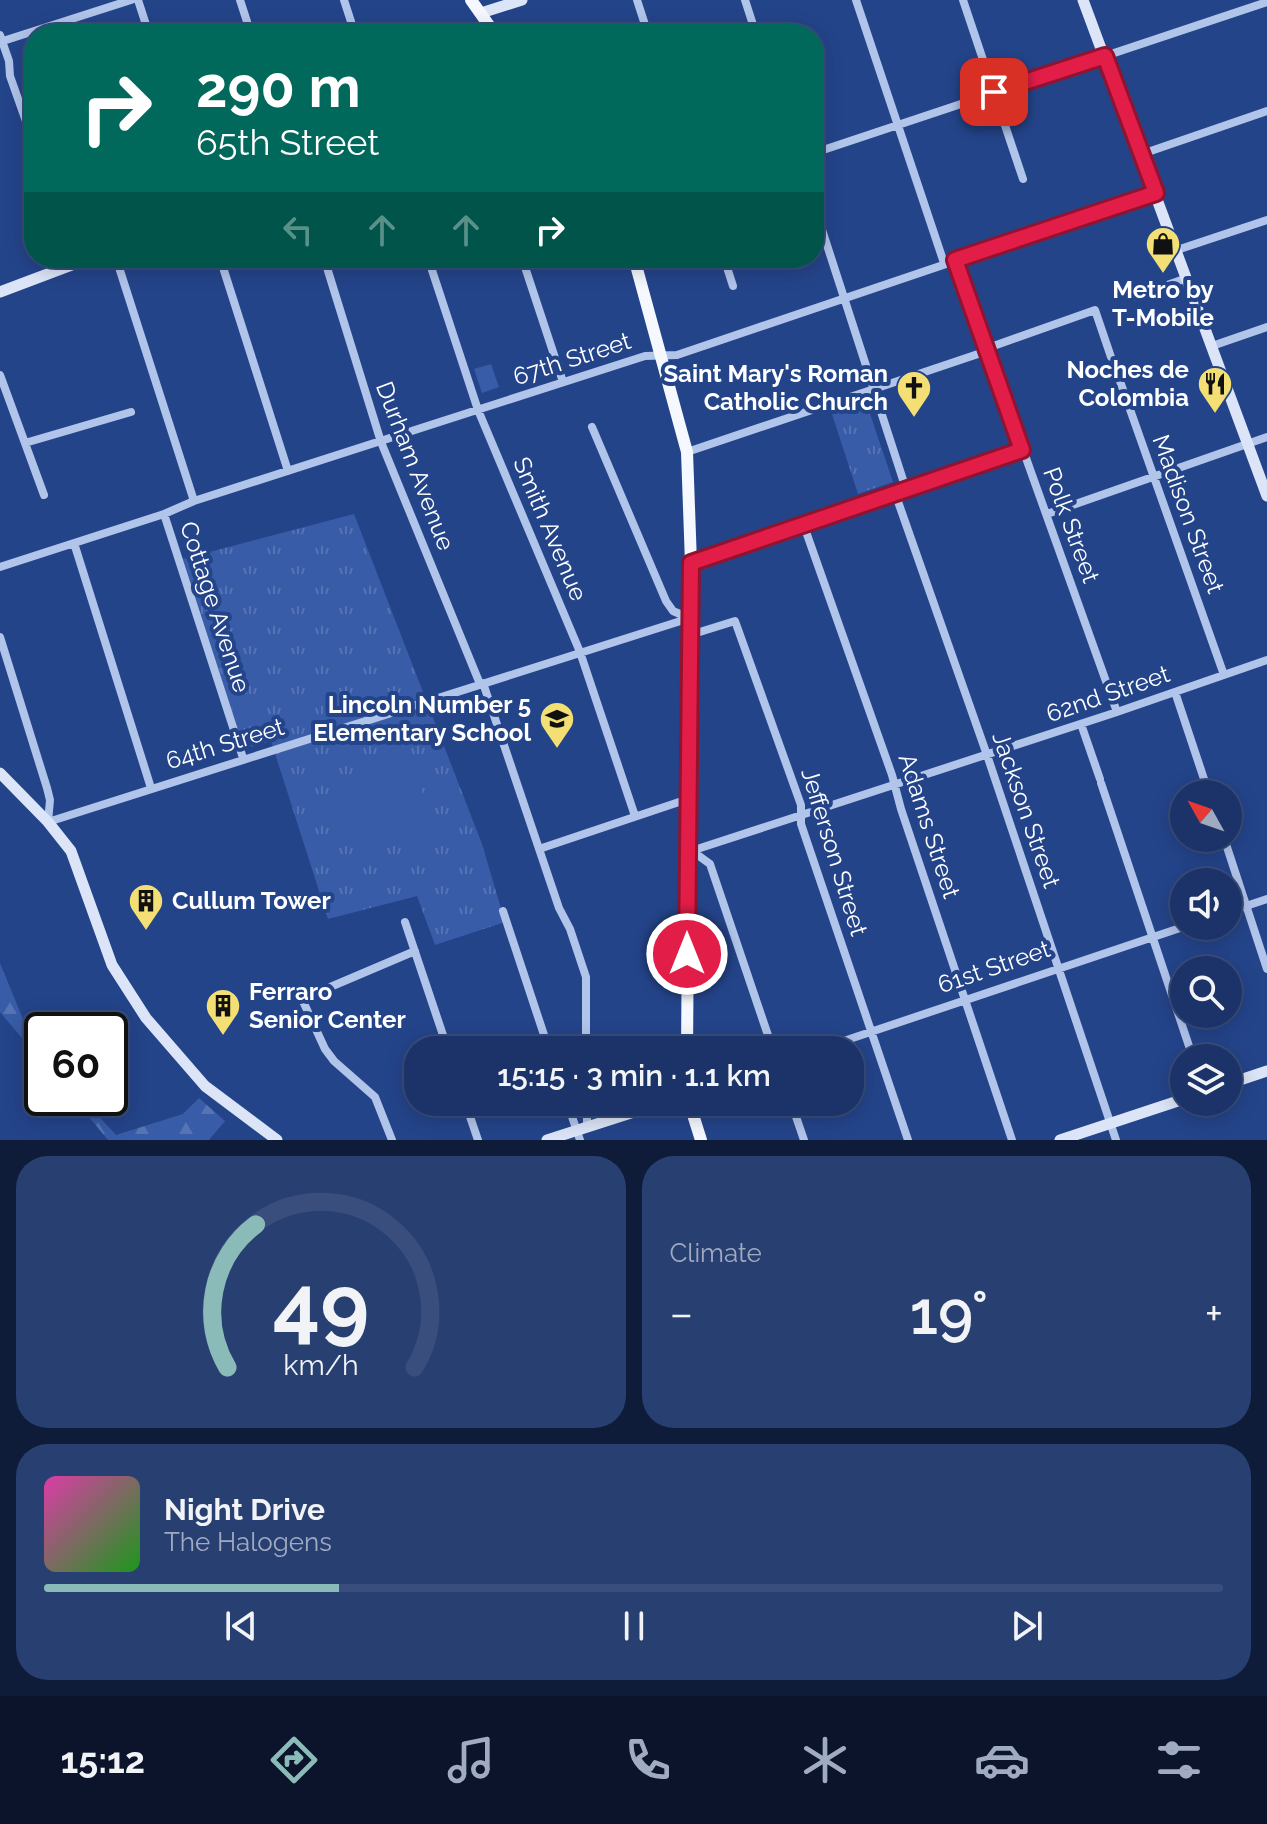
<!DOCTYPE html>
<html lang="en">
<head>
<meta charset="utf-8">
<style>
  :root { --surface:#1b3368; --page:#283f71; --text:#f1f3f6; --muted:#a0aac0; --line:#394e7c; --accent:#8bbbb9 }
  body { margin:0; font-family:Raleway,sans-serif; background:var(--page); color:var(--text); height:100vh; display:flex; flex-direction:column; font-size:30px; white-space:nowrap }
  * { box-sizing:border-box; margin:0 }
  p { font-size:26px; color:var(--muted) }
  .icon { flex:none; width:44px; height:44px; fill:none; stroke:currentColor; stroke-width:2; stroke-linecap:round; stroke-linejoin:round }
  .map { position:relative; height:1140px; overflow:hidden }
  .details { display:flex; flex-direction:column; gap:16px; padding:16px; background:#0f1c39; flex:1 }
  .details>* { flex:none }
  .guide { position:absolute; left:24px; top:24px; width:800px; height:244px; border-radius:32px; box-shadow:0 4px 20px #0003,0 0 0 2px var(--line); background:#00695c; color:#fff; overflow:hidden }
  .needle { width:52px; rotate:310deg }
  .controls { position:absolute; left:1170px; top:780px; display:grid; gap:16px }
  .controls a { display:grid; place-items:center; width:72px; height:72px; border-radius:50%; background:var(--surface); box-shadow:0 4px 20px #0003,0 0 0 2px var(--line); font-size:40px }
  .speed { position:absolute; left:24px; top:1012px; display:flex; gap:16px; font-size:40px; font-weight:700; text-align:center }
  .speed>* { display:grid; place-content:center; width:104px; height:104px; border-radius:50%; background:var(--surface); box-shadow:0 4px 20px #0003,0 0 0 2px var(--line); line-height:1 }
  .speed .limit { border:4px solid #111; border-radius:12px; background:#fff; color:#111 }
  .pin { position:absolute; display:grid; place-items:center; width:68px; height:68px; color:#fff; margin:-34px; border-radius:16px; box-shadow:0 4px 12px #0006 }
  .me { position:absolute; width:88px; margin:-44px; rotate:0deg; stroke-linejoin:round; filter:drop-shadow(0 0 6px #0008) }
  .turn { display:flex; align-items:center; gap:28px; height:168px; padding:0 40px; font-size:36px }
  .turn .icon { width:104px; height:104px; stroke-width:2.5 }
  .turn b { display:block; font-size:56px; line-height:68px }
  .lanes { display:flex; align-items:center; height:76px; padding:0 40px; background:#0003; justify-content:center; gap:40px; direction:ltr }
  .lanes .off { opacity:.35 }
  .big { font-size:60px; font-weight:600; line-height:1.1 }
  .details .card { flex:1; display:flex; flex-direction:column; justify-content:center; gap:12px; min-width:0; padding:0 28px; border-radius:32px; background:var(--page) }
  .details .dial { align-items:center; gap:0 }
  .dial svg { height:208px; overflow:visible; fill:none; stroke:var(--line); stroke-width:7; stroke-linecap:round; text-anchor:middle }
  .dial text { fill:var(--text); stroke:none }
  .song { display:flex; align-items:center; gap:24px }
  .cover { width:96px; height:96px; border-radius:12px; background:linear-gradient(135deg,hsl(320 70% 55%),hsl(120 70% 35%)) }
  .played { height:8px; border-radius:4px; background:linear-gradient(90deg,var(--accent) 25%,var(--line) 25%) }
  .keys { display:flex; justify-content:space-around; direction:ltr }
  .heat { display:flex; justify-content:space-between; align-items:center; font-size:44px; direction:ltr }
  .details .tiles { flex:1; display:grid; gap:16px; grid-template-columns:1fr 1fr }
  .card:last-child { grid-column:span 2 }
  .trip { position:absolute; left:404px; top:1036px; width:460px; height:80px; border-radius:32px; background:var(--surface); box-shadow:0 4px 20px #0003,0 0 0 2px var(--line); font-weight:600; line-height:80px; text-align:center }
  .menu { display:flex; height:128px; justify-content:space-around; align-items:center; background:#0b142a; color:var(--muted) }
  .menu .icon { width:56px; height:56px }
  .menu .on { color:var(--accent) }
  .menu b { font-size:36px; color:var(--text) }
  .map>svg:first-child { display:block }
  .forest { fill:url(#forest-firs) }
  .park { fill:url(#park-tufts) }
  .pitch { fill:#385ca7 }
  .lines { fill:none; stroke-linecap:round; stroke-linejoin:round }
  .street { stroke:#b1c4ea; stroke-width:8 }
  .secondary { stroke:#dce5f8; stroke-width:11 }
  .primary { stroke:#f5f8fe; stroke-width:12 }
  .route-casing { stroke:#92132f; stroke-width:20 }
  .route { stroke:#e11d48; stroke-width:14 }
  .labels { text-anchor:middle; stroke-width:8; stroke-linejoin:round; paint-order:stroke }
  .poi-label { font-size:24px; font-weight:bold; fill:#fff; stroke:#24448a; text-anchor:end }
  .street-label { font-size:24px; fill:#fff; stroke:#24448a }
</style>
</head>
<body>
<div class="map">
<svg width="1267" height="1140" viewBox="0 0 1267 1140">
  <defs>
    <pattern id="forest-firs" width="22" height="20" patternUnits="userSpaceOnUse" patternTransform="scale(2)"><rect width="22" height="20" fill="#385ca7"/><path d="M5 1l3.5 6h-7zM16 11l3.5 6h-7z" fill="#5674b4"/></pattern>
    <pattern id="park-tufts" width="24" height="20" patternUnits="userSpaceOnUse" patternTransform="scale(2)"><rect width="24" height="20" fill="#385ca7"/><path d="M3 7l-1-3M5 7V3M7 7l1-3M15 17l-1-3M17 17v-4M19 17l1-3" fill="none" stroke="#5674b4"/></pattern>
  </defs>
  <rect width="100%" height="100%" fill="#24448a"/>
  <path class="forest" d="M0,963L34,1046L42,1055V1062L0,1012Z
    M73,1098H82L116,1135L183,1114L199,1098L225,1121L209,1140H108Z"/>
  <path class="park" d="M866,402L893,482L858,494L832,414Z
    M354,514L482,844L505,922L435,945L417,896L328,919L271,741L247,748L243,745L183,559Z"/>
  <path class="pitch" d="M491,364L499,387L482,393L474,369Z
    M395,748L409,766L438,823L415,840L389,843L363,836L338,820L323,798L362,766Z"/>
  <g class="lines">
    <path class="street" d="M138,0L149,34
      M240,0L251,34
      M344,0L355,34
      M637,0L648,34
      M745,0L756,34
      M856,0L944,263
      M963,0L1023,179
      M0,35L9,61L10,76L34,144
      M3,41L131,0
      M814,153L1267,2
      M1142,154L1267,111
      M814,205L906,489
      M1177,250L1267,220
      M116,258L194,501
      M220,258L288,471
      M324,258L381,442L480,684
      M428,258L478,410L580,652L635,816
      M522,258L563,382
      M724,258L733,286
      M955,260L1117,712
      M1133,297L1187,278
      M1212,346L1267,327
      M1115,367L1224,675
      M0,375L44,495
      M592,427L666,601L673,611L689,618
      M25,443L131,412
      M687,452L981,353L985,349L1095,310L1111,357
      M895,493L987,755L1116,1140
      M164,514L243,758
      M1047,514L1267,437
      M804,526L892,775L901,809L1012,1140
      M74,543L151,788
      M691,563L1022,450
      M0,567L164,514L194,501L645,356L677,355L1156,193
      M690,635L735,621L801,805V824L908,1140
      M0,637L47,788L50,800L48,822L690,618
      M483,683L559,908L570,929L586,977V1050
      M1175,692L1209,794
      M1081,724L1100,779
      M1101,783L1193,1058
      M1224,838L1267,969
      M539,849L688,799
      M688,852L1117,712L1267,660
      M688,853L699,856L710,864L773,1050
      M503,911L549,1050
      M1228,912L1267,899
      M405,922L448,1050
      M817,1050L1186,926
      M465,1102L478,1140
      M567,1102L580,1140
      M587,1102V1127
      M791,1102L804,1140
      M392,1140L375,1097L334,1061L325,1049L302,999L415,951"/>
    <path class="secondary" d="M1083,0L1267,496
      M481,13L522,0
      M0,292L90,258
      M0,773L48,822L71,851L112,965L146,1018L205,1086L277,1140
      M1228,1084L1267,1071
      M547,1140L665,1102
      M1060,1140L1184,1099"/>
    <path class="primary" d="M471,0L495,34
      M634,258L687,452L691,563L687,1050
      M689,1102L701,1140"/>
  </g>
  <g class="lines">
    <defs>
      <path id="route" d="M687,954L691,563L1022,450L955,260L1156,193L1105,56L994,92"/>
    </defs>
    <use href="#route" class="route-casing"/>
    <use href="#route" class="route"/>
  </g>
  <defs>
    <symbol id="shop-pin" viewBox="-11 -11 22 30"><path d="M0 17L-7.5 6A9.5 9.5 0 1 1 7.5 6Z" fill="#f4df75" stroke="#24448a"/><path d="M-5-2.5h2.3a2.7 3.5 0 0 1 5.4 0H5L5.5 6h-11ZM-1.5-2.5h3a1.5 2.3 0 0 0-3 0Z" fill="#111"/></symbol>
    <symbol id="restaurant-pin" viewBox="-11 -11 22 30"><path d="M0 17L-7.5 6A9.5 9.5 0 1 1 7.5 6Z" fill="#f4df75" stroke="#24448a"/><path d="M-5-6h1v4h1v-4h1v4h1v-4h1v5L-1.5 .5V6h-2V.5L-5-1ZM5-6V6H3V1.5H1.5Q1.5-4 5-6Z" fill="#111"/></symbol>
    <symbol id="church-pin" viewBox="-11 -11 22 30"><path d="M0 17L-7.5 6A9.5 9.5 0 1 1 7.5 6Z" fill="#f4df75" stroke="#24448a"/><path d="M-1.2-6h2.4v3.5h3.3v2.4h-3.3V6h-2.4V-.1h-3.3v-2.4h3.3Z" fill="#111"/></symbol>
    <symbol id="school-pin" viewBox="-11 -11 22 30"><path d="M0 17L-7.5 6A9.5 9.5 0 1 1 7.5 6Z" fill="#f4df75" stroke="#24448a"/><path d="M0-5L7-2L0 1L-7-2ZM-4 1L0 2.5L4 1V4Q0 6-4 4Z" fill="#111"/></symbol>
    <symbol id="building-pin" viewBox="-11 -11 22 30"><path d="M0 17L-7.5 6A9.5 9.5 0 1 1 7.5 6Z" fill="#f4df75" stroke="#24448a"/><path d="M-4-6H4V6H1V3H-1V6H-4ZM-2.5-4.3h1.7v1.8h-1.7ZM.8-4.3h1.7v1.8H.8ZM-2.5-1h1.7V.8h-1.7ZM.8-1h1.7V.8H.8Z" fill="#111"/></symbol>
  </defs>
  <g fill-rule="evenodd">
    <use href="#shop-pin" x="1143" y="224" width="40" height="54"/>
    <use href="#restaurant-pin" x="1195" y="364" width="40" height="54"/>
    <use href="#church-pin" x="894" y="368" width="40" height="54"/>
    <use href="#school-pin" x="537" y="699" width="40" height="54"/>
    <use href="#building-pin" x="126" y="881" width="40" height="54"/>
    <use href="#building-pin" x="203" y="986" width="40" height="54"/>
  </g>
  <g class="labels">
    <g class="poi-label">
      <text x="1163" y="298" text-anchor="middle">Metro by<tspan x="1163" dy="28">T-Mobile</tspan></text>
      <text x="1189" y="378">Noches de<tspan x="1189" dy="28">Colombia</tspan></text>
      <text x="888" y="382">Saint Mary's Roman<tspan x="888" dy="28">Catholic Church</tspan></text>
      <text x="531" y="713">Lincoln Number 5<tspan x="531" dy="28">Elementary School</tspan></text>
      <text x="172" y="909" text-anchor="start">Cullum Tower</text>
      <text x="249" y="1000" text-anchor="start">Ferraro<tspan x="249" dy="28">Senior Center</tspan></text>
    </g>
    <g class="street-label">
      <text transform="translate(572 359) rotate(-18)" y="8">67th Street</text>
      <text transform="translate(415 466) rotate(69)" y="8">Durham Avenue</text>
      <text transform="translate(1188 514) rotate(70)" y="8">Madison Street</text>
      <text transform="translate(1071 525) rotate(70)" y="8">Polk Street</text>
      <text transform="translate(550 529) rotate(67)" y="8">Smith Avenue</text>
      <text transform="translate(215 607) rotate(72)" y="8">Cottage Avenue</text>
      <text transform="translate(1108 694) rotate(-19)" y="8">62nd Street</text>
      <text transform="translate(225 744) rotate(-17)" y="8">64th Street</text>
      <text transform="translate(1026 810) rotate(71)" y="8">Jackson Street</text>
      <text transform="translate(929 826) rotate(72)" y="8">Adams Street</text>
      <text transform="translate(834 852) rotate(73)" y="8">Jefferson Street</text>
      <text transform="translate(994 967) rotate(-19)" y="8">61st Street</text>
    </g>
  </g>
</svg>
<div class="controls">
<a><svg class="needle" viewBox="-14 -14 28 28"><path d="M0-13l5 13h-10z" fill="#e53935"/><path d="M0 13l5-13h-10z" fill="#a0aac0"/></svg></a>
<a><svg class="icon" aria-label="sound" viewBox="0 0 24 24"><path d="M4 9h4l5-4v14l-5-4H4zM17 9q2 3 0 6"/></svg></a>
<a><svg class="icon" aria-label="search" viewBox="0 0 24 24"><circle cx="10" cy="10" r="6"/><path d="M15 15l6 6"/></svg></a>
<a><svg class="icon" aria-label="layers" viewBox="0 0 24 24"><path d="M12 4l9 5-9 5-9-5zM3 14l9 5 9-5"/></svg></a>
</div>
<div class="speed"><div class="limit">60</div></div>
<div class="pin" style="left:994px;top:92px;background:#d93025"><svg class="icon" aria-label="arrive" viewBox="0 0 24 24"><path d="M6 21V4h12l-3 4 3 4H6"/></svg></div>
<svg class="me" style="left:687px;top:954px" viewBox="-20 -20 40 40"><circle r="17" fill="#e11d48" stroke="#fff" stroke-width="3"/><path d="M0-11L8 9 0 5-8 9z" fill="#fff"/></svg>
<div class="trip">15:15 · 3 min · 1.1 km</div>
<div class="guide">
<div class="turn"><svg class="icon" aria-label="right" viewBox="0 0 24 24"><path d="M7 20v-9h11M14 6l5 5-5 5"/></svg><div><b>290 m</b>65th Street</div></div>
<div class="lanes"><svg class="icon off" aria-label="left" viewBox="0 0 24 24"><path d="M17 20v-9H6M10 6l-5 5 5 5"/></svg><svg class="icon off" aria-label="ahead" viewBox="0 0 24 24"><path d="M12 20V5M6 11l6-6 6 6"/></svg><svg class="icon off" aria-label="ahead" viewBox="0 0 24 24"><path d="M12 20V5M6 11l6-6 6 6"/></svg><svg class="icon" aria-label="right" viewBox="0 0 24 24"><path d="M7 20v-9h11M14 6l5 5-5 5"/></svg></div>
</div>
</div>
<section class="details">
<div class="tiles">
<div class="card dial"><svg viewBox="0 0 100 80">
<path d="M14 69A42 42 0 1 1 86 69"/>
<path d="M14 69A42 42 0 0 1 25 14" stroke="#8bbbb9"/>
<text x="50" y="56" font-size="32" font-weight="700">49</text>
<text x="50" y="72" font-size="11">km/h</text>
</svg></div>
<div class="card"><p>Climate</p>
<div class="heat"><a>−</a><b class="big">19°</b><a>+</a></div>
</div>
<div class="card">
<div class="song"><i class="cover"></i><div><b>Night Drive</b><p>The Halogens</p></div></div>
<div class="played"></div>
<div class="keys"><svg class="icon" aria-label="previous" viewBox="0 0 24 24"><path d="M18 5L8 12l10 7zM5 5v14"/></svg><svg class="icon" aria-label="pause" viewBox="0 0 24 24"><path d="M8 5v14M16 5v14"/></svg><svg class="icon" aria-label="next" viewBox="0 0 24 24"><path d="M6 5l10 7-10 7zM19 5v14"/></svg></div>
</div>
</div>
</section>
<nav class="menu">
<b>15:12</b>
<svg class="icon on" aria-label="directions" viewBox="0 0 24 24"><path d="M12 3l9 9-9 9-9-9zM9 14v-3h6M13 9l2 2-2 2"/></svg>
<svg class="icon" aria-label="music" viewBox="0 0 24 24"><path d="M9 18V5l10-2v13"/><circle cx="6" cy="18" r="3"/><circle cx="16" cy="16" r="3"/></svg>
<svg class="icon" aria-label="phone" viewBox="0 0 24 24"><path d="M5 4h4l2 5-3 2q2 4 5 5l2-3 5 2v4C11 20 4 13 5 4z"/></svg>
<svg class="icon" aria-label="climate" viewBox="0 0 24 24"><path d="M12 3v18M4 7l16 10M4 17L20 7"/></svg>
<svg class="icon" aria-label="car" viewBox="0 0 24 24"><path d="M5 17H2v-5l4-1 3-4h7l3 4 3 1v5h-3M9 17h6M6 11h13"/><circle cx="7" cy="17" r="2"/><circle cx="17" cy="17" r="2"/></svg>
<svg class="icon" aria-label="filters" viewBox="0 0 24 24"><path d="M4 7h16M4 17h16"/><circle cx="9" cy="7" r="2"/><circle cx="15" cy="17" r="2"/></svg>
</nav>
</body>
</html>
